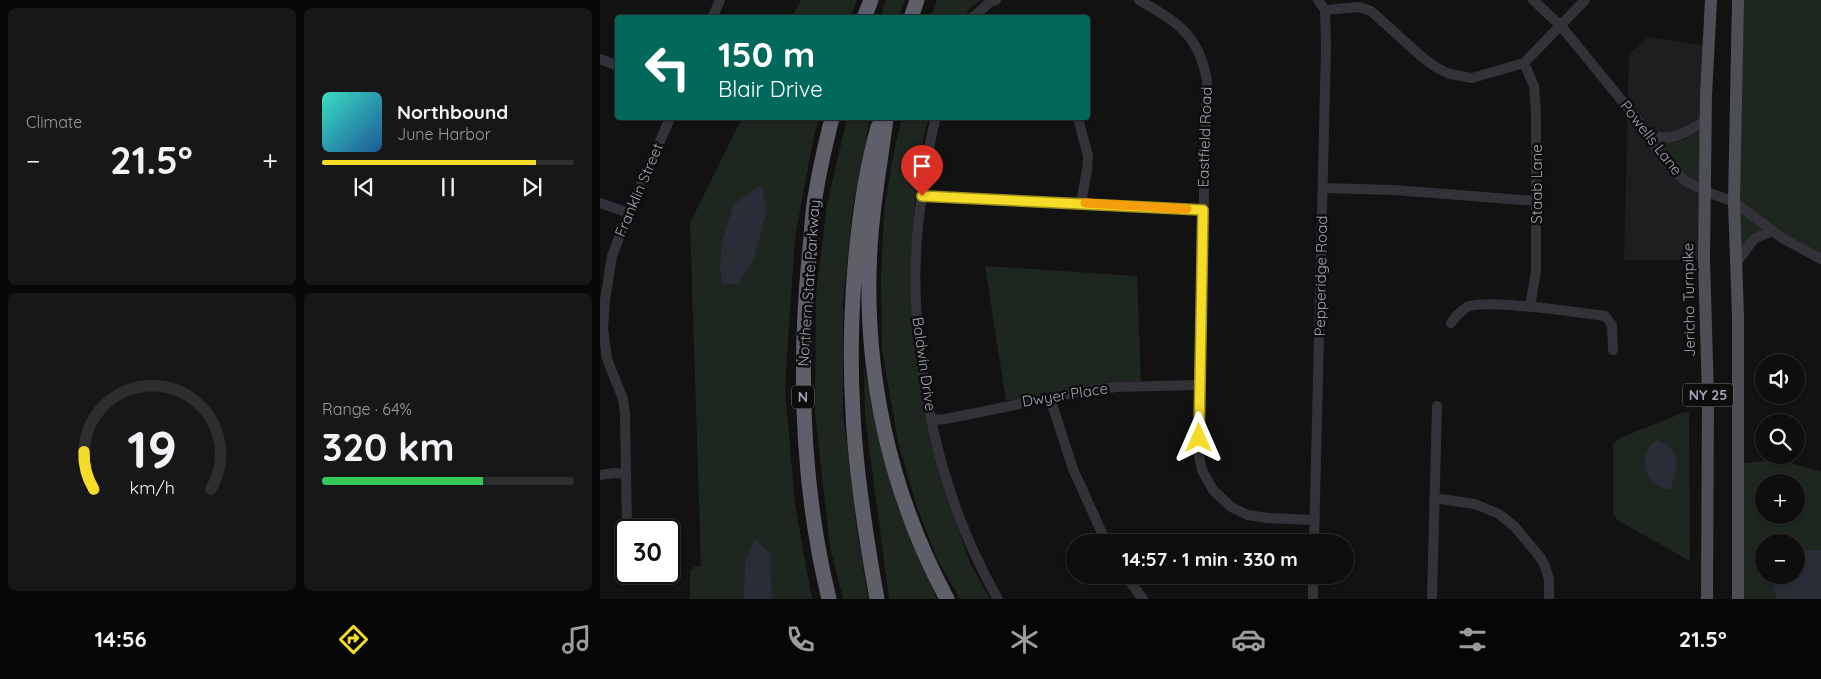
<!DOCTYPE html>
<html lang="en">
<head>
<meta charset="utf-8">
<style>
  :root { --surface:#0e0e0e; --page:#171717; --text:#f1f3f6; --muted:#9b9c9e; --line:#2e2e2e; --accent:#f5dc28 }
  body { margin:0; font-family:Quicksand,sans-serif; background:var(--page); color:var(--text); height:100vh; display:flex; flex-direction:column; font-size:19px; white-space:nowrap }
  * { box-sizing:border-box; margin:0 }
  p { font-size:16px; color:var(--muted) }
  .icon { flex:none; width:28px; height:28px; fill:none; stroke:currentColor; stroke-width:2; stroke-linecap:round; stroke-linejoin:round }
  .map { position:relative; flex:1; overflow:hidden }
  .drawer { display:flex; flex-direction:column; gap:8px; padding:8px; background:#080808; width:600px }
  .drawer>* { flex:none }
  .top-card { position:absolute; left:15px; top:15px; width:475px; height:105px; border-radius:5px; box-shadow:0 1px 4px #0004,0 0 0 1px var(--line); background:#00695c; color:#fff; overflow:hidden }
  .controls { position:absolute; left:1155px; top:354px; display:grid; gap:10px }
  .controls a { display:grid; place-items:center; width:50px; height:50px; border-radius:50%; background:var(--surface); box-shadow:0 1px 4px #0004,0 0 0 1px var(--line); font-size:25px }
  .speed { position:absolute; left:15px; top:519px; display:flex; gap:10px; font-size:25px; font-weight:700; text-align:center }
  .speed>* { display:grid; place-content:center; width:65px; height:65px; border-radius:50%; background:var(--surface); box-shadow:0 1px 4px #0004,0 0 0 1px var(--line); line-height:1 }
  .speed .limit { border:2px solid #111; border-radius:8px; background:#fff; color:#111 }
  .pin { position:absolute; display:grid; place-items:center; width:42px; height:42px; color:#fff; margin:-51px -21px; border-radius:50% 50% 50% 0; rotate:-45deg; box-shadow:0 0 5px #0007 }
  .pin .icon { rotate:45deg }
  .me { position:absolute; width:55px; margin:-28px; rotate:0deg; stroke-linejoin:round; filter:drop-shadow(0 0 4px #0008) }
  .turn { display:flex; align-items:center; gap:18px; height:105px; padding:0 20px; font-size:22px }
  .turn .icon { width:65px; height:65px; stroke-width:2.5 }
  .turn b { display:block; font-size:35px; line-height:42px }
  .big { font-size:38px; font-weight:700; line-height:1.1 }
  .drawer .widget { flex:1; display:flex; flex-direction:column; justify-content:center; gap:8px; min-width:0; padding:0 18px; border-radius:8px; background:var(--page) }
  .drawer .dial { align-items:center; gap:0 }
  .dial svg { height:130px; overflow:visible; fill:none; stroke:var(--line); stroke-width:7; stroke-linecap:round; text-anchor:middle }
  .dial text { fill:var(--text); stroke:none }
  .song { display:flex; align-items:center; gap:15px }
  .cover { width:60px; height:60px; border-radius:8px; background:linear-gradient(135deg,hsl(170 70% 55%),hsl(210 70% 35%)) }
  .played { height:5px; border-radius:2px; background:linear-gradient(90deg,var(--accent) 85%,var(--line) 85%) }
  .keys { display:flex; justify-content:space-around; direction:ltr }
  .heat { display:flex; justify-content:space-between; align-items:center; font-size:28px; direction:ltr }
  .charge { height:8px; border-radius:4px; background:linear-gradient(90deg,#34c759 64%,var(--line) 0) }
  .drawer .tiles { flex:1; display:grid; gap:8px; grid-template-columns:repeat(2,1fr) }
  .trip { position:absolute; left:466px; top:534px; width:288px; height:50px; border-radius:25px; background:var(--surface); box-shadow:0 1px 4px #0004,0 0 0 1px var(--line); font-weight:700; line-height:50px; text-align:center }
  .tabs { display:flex; height:80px; justify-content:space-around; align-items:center; background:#060606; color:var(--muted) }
  .tabs .icon { width:35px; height:35px }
  .tabs .selected { color:var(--accent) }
  .tabs b { font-size:22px; color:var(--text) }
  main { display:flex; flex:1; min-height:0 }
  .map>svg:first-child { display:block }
  .built { fill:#1e1e20 }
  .green { fill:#1e2620; fill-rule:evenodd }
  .water { fill:#282d37 }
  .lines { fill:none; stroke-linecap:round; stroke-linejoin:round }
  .minor { stroke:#333238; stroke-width:10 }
  .major { stroke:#4e4e57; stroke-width:12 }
  .highway { stroke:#5e5f69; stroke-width:15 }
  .route-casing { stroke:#9f8f1a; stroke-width:12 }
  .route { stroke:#f5dc28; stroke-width:9 }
  .slow { stroke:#f59e0b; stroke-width:9 }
  .labels { text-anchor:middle; stroke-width:5; stroke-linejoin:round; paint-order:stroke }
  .shield { fill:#0d0d0e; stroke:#767782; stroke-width:1 }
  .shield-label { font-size:14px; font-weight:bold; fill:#a3a4b4 }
  .street-label { font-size:15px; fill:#a3a4b4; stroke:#0d0d0e }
</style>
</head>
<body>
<main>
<section class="drawer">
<div class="tiles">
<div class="widget"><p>Climate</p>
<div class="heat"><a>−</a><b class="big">21.5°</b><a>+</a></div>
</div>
<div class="widget">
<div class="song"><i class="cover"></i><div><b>Northbound</b><p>June Harbor</p></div></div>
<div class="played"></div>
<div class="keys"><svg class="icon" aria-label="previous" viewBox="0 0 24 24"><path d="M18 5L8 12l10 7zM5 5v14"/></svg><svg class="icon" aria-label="pause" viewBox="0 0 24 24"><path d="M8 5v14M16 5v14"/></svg><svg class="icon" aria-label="next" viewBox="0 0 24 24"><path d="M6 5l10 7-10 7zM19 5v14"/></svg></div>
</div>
<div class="widget dial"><svg viewBox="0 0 100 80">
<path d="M14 69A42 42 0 1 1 86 69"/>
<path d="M14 69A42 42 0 0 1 8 46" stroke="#f5dc28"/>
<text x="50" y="56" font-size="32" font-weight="700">19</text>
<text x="50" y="72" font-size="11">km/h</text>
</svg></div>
<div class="widget"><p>Range · 64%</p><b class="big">320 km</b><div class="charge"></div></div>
</div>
</section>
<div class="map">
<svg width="1221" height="599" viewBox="0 0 1221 599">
  <rect width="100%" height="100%" fill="#121213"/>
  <path class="built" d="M1048,37L1109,46L1104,260H1024L1029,54Z"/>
  <path class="green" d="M201,0H257L250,17H192Z
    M286,0H305L299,17H280Z
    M337,0H381L369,9L365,17H331Z
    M1138,0H1221V259L1134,202Z
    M142,118H219L214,136L195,238L185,388L195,504L212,599H90V571L94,567L101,566L90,223Z
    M247,118H270L252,213L243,304V413L258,536L268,599H243L230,547L215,414L216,294L227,205Z
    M302,118H329L324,134L315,201L311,262L314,342L325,416L344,487L370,563L390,599H360L337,559L316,504L298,442L282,350L281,278L284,212L293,154Z
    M1101,129L1100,185L1085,177L1057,141C1077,145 1085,142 1101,129Z
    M1136,207L1167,231L1138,257Z
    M385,266L537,276L541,381L515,382L406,401Z
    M264,366L276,427L298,508L337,599H289L265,416Z
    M1085,412L1089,413L1090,561L1017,520L1013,513V444L1020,438Z
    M1177,459L1221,472V599H1138L1137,464ZM1164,482H1196V515H1164ZM1164,542H1196V575H1164Z"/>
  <path class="water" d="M161,185L167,211L153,261L139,283L123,285L120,268L122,243L133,205Z
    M1057,440C1083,449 1077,469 1070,490C1050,487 1037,466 1049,448C1051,445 1054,442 1057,440Z
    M155,539L170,553L172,599H144L145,561Z
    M1207,550H1221V599H1177L1173,588L1180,575H1196V556Z"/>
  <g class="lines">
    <path class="minor" d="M539,0C577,22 599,34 607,81L599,385V456L602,470L613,490L631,507L648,515L667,518L715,520
      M718,0L725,10
      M933,0L961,26L1036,118L1065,161L1084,180L1105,191L1134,202L1182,238L1221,259
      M725,10L759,7L771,11L822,57L837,68L850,74L872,78L924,63L985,0
      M112,18L120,0
      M372,18L390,2L396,0
      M0,59L18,66
      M924,63L934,86L936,114V271L930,307
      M336,118C328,143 327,170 322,196C301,324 333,487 398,599
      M479,122L488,156L487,170L481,203
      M1048,136C1077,141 1083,133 1107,120
      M723,188L794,190L937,201
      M322,196L603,210
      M0,203L29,213
      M1137,262L1154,239L1172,231
      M851,323C855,317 861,311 867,307C886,298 980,313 1005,316L1012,325L1013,350
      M450,398L473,469L506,542
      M332,420L346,419L478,392L516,387L599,385
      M0,475L14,473L26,474
      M834,498L875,504L899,514L915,527L940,557L945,566L949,579V599
      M27,530L25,415L23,399L7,359L3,329L5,300L12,256L23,227L70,118
      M714,542L726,47L725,10
      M525,575L543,599
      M713,599V575
      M832,599L837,406"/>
    <path class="major" d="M1107,599L1108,396L1104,260L1106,95L1111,0
      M1138,599V315L1134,202L1138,0"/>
    <path class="highway" d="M264,18L271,0
      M311,18L317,0
      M286,118C281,161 272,205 270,249C263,371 289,491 347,599
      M229,599C201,484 198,366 210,248C212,230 212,210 216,192C220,167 226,142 232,118
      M277,599C266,538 256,476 253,414C250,365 251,315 255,266C259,219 265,172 278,127"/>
  </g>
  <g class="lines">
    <defs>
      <path id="route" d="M322,196L603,210L599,438"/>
    </defs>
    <use href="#route" class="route-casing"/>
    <use href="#route" class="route"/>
    <path class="slow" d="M485,203L587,209"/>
  </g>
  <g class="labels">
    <g class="shield">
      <rect x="1083" y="383.5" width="50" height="23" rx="4"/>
      <rect x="192" y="385.5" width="22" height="23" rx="4"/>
    </g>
    <g class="shield-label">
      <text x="1108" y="400">NY 25</text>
      <text x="203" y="402">N</text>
    </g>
    <g class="street-label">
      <text transform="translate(605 137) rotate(-88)" y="5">Eastfield Road</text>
      <text transform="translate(1051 138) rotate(52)" y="5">Powells Lane</text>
      <text transform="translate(937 184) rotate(-90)" y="5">Staab Lane</text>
      <text transform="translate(39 190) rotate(-67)" y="5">Franklin Street</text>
      <text transform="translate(721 276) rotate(-89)" y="5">Pepperidge Road</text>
      <text transform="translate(209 283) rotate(-86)" y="5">Northern State Parkway</text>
      <text transform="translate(1089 300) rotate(-91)" y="5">Jericho Turnpike</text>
      <text transform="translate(324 364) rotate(82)" y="5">Baldwin Drive</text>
      <text transform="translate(465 395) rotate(-9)" y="5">Dwyer Place</text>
    </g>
  </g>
</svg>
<div class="controls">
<a><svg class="icon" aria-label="sound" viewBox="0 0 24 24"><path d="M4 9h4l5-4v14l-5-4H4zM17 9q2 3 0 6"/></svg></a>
<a><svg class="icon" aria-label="search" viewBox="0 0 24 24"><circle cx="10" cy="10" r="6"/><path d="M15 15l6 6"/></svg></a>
<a>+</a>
<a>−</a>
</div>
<div class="speed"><div class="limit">30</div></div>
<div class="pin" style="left:322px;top:196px;background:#d93025"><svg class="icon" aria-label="arrive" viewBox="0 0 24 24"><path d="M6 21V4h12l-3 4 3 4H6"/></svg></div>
<svg class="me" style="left:599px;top:438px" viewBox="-20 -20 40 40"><path d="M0-17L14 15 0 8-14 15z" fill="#f5dc28" stroke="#fff" stroke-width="4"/></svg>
<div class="trip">14:57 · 1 min · 330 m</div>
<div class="top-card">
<div class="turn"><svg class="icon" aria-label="left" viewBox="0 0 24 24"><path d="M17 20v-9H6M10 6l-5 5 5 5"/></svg><div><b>150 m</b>Blair Drive</div></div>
</div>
</div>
</main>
<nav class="tabs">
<b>14:56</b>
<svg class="icon selected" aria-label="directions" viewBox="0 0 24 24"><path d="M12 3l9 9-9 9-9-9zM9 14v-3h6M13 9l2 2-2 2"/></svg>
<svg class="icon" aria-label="music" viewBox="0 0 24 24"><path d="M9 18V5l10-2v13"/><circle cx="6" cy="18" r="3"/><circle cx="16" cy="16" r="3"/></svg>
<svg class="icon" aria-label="phone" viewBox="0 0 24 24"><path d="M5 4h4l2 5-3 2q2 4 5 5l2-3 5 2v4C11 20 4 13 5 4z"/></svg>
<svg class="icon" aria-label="climate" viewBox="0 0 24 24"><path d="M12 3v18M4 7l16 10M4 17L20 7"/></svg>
<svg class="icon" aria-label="car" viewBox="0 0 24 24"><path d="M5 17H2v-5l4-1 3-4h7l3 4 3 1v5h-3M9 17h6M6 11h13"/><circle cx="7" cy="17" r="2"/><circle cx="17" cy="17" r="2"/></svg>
<svg class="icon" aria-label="filters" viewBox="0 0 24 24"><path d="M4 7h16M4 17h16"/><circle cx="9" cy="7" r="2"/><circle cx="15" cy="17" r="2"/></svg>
<b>21.5°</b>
</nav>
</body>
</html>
